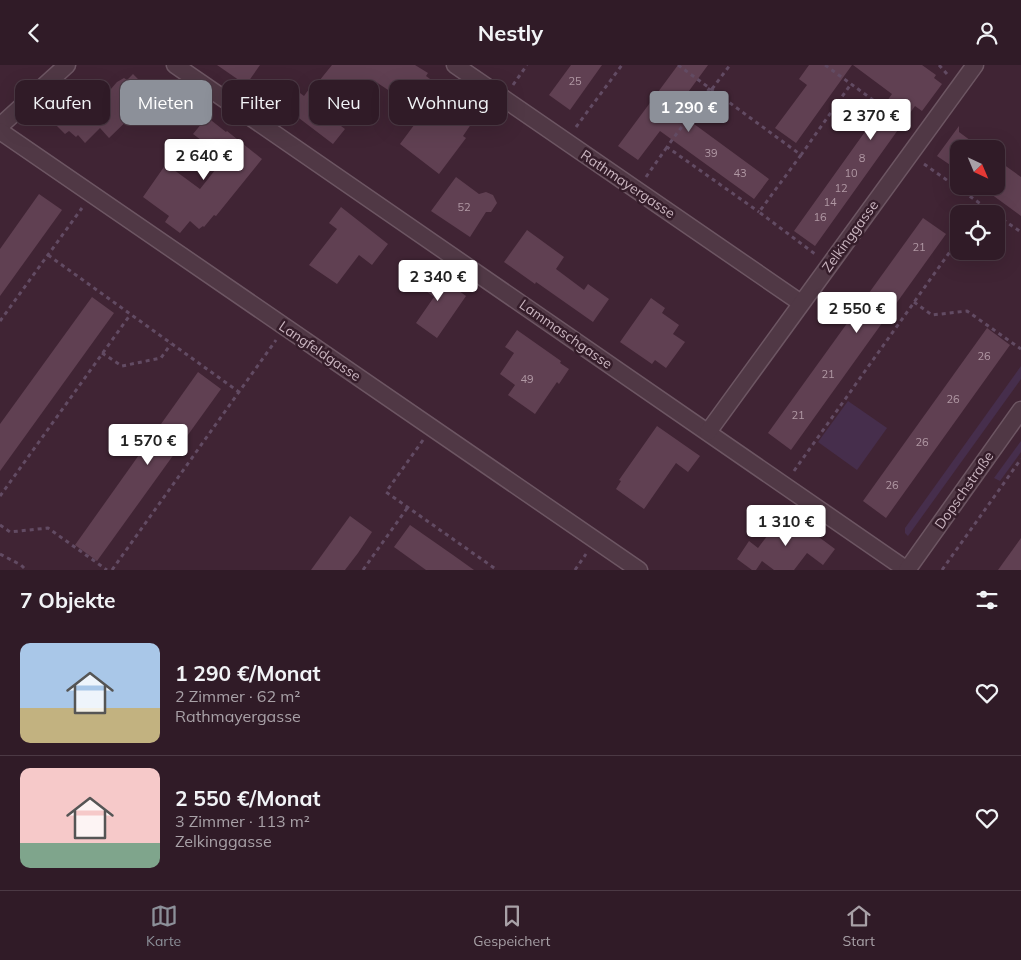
<!DOCTYPE html>
<html lang="de">
<meta charset="utf-8">
<style>
body{margin:0;font-family:Mulish,sans-serif;background:#38242f;color:#f1f3f6;height:100vh;display:flex;flex-direction:column;font-size:19px;white-space:nowrap}
*{box-sizing:border-box;margin:0}
p{font-size:16px;color:#a8a1a7}
.icon{flex:none;width:28px;height:28px;fill:none;stroke:currentColor;stroke-width:2;stroke-linecap:round;stroke-linejoin:round}
.map{position:relative;height:505px;overflow:hidden}
.details{display:flex;flex-direction:column;background:#301b27;flex:1}
.details>*{flex:none}
.banner{position:absolute;left:15px;top:15px;width:500px;height:45px;display:flex;gap:10px}
.needle{width:32px;rotate:136deg}
.controls{position:absolute;left:950px;top:75px;display:grid;gap:10px}
.controls a{display:grid;place-items:center;width:55px;height:55px;border-radius:10px;background:#301b27;box-shadow:0 5px 20px #0002,0 0 0 1px #4b3944;font-size:25px}
.price{position:absolute;translate:-50% -42px;padding:0 11px;border-radius:5px;background:#fff;color:#222;font-size:16px;line-height:32px;filter:drop-shadow(0 1px 2px #0008)}
.price::after{content:'';position:absolute;left:50%;top:30px;width:15px;height:11px;margin-left:-8px;background:inherit;clip-path:polygon(0 0,100% 0,50% 100%)}
.price.current{background:#8c9099;color:#fff}
ul{padding:0;list-style:none}
li{display:flex;align-items:center;gap:15px;height:125px;padding:0 20px}
li+li{border-top:1px solid #4b3944}
li span{display:grid;place-items:center;flex:none;width:140px;height:100px;border-radius:10px;color:#555}
li>.icon{margin-inline-start:auto}
span .icon{width:60px;height:60px;fill:#fffc;stroke-width:1}
li b{font-size:21px}
h2{display:flex;justify-content:space-between;align-items:center;height:60px;padding:0 20px;font-size:21px}
.pill{padding:0 18px;border-radius:10px;background:#301b27;box-shadow:0 5px 20px #0002,0 0 0 1px #4b3944;font-size:18px;line-height:45px}
.pill.current{background:#8c9099;color:#fff}
header{display:flex;justify-content:space-between;align-items:center;height:65px;padding:0 20px;background:#301b27;font-size:22px;font-weight:700}
.dock{display:flex;justify-content:space-around;align-items:center;height:70px;border-top:1px solid #4b3944;background:#301b27;font-size:14px;color:#a8a1a7}
.dock a{display:grid;justify-items:center;gap:2px}
.dock .current{color:#8c9099}
.map>svg:first-child{display:block}
</style>
<header><svg class="icon" aria-label="back" viewBox="0 0 24 24"><path d="M15 5l-7 7 7 7"/></svg>Nestly<svg class="icon" aria-label="person" viewBox="0 0 24 24"><circle cx="12" cy="8" r="4"/><path d="M4 21q1-7 8-7t8 7"/></svg></header>
<div class="map">
<svg width="1021" height="505" viewBox="0 0 1021 505">
<rect width="100%" height="100%" fill="#402434"/>
<g fill="#462e4c">
<path d="M1021,301V314L908,471L905,468V463Z"/>
<path d="M848,336L887,363L857,405L818,377Z"/>
<path d="M1021,376V387L1000,416L994,413Z"/>
</g>
<g fill="#604052">
<path d="M217,0H260L246,20Z"/>
<path d="M332,0H415L428,8L426,11L478,49L463,71L466,73L439,109L400,79L423,48L373,15L337,58L345,64L333,79L287,44L300,28L304,31L309,24L311,26Z"/>
<path d="M571,0H602L570,45L549,30Z"/>
<path d="M678,0H708L675,45L769,114L754,134L660,66L638,95L618,81Z"/>
<path d="M809,0H852L796,78L775,63L807,20L799,14Z"/>
<path d="M853,0H922L936,10L934,13L942,19L922,46L915,41L815,181L794,166L892,29Z"/>
<path d="M133,9L144,20L148,16L167,35L154,48L153,47L146,54L138,45L109,73L100,63L85,78L78,70L76,72L69,66L65,69L51,55L70,36L77,43L85,34L96,41L117,17L124,13L127,15Z"/>
<path d="M207,52L226,67L227,66L262,94L216,151L214,150L204,162L203,161L199,164L190,156L180,168L165,157L169,151L143,132L166,99L200,124L223,95L218,91L220,89L193,69Z"/>
<path d="M959,61V67L982,84H959V106L937,91Z"/>
<path d="M996,94L1021,112V151L980,121H996Z"/>
<path d="M456,112L479,129L486,127L493,130L497,138L491,147H486L470,172L431,146Z"/>
<path d="M39,129L62,145L0,231V184Z"/>
<path d="M341,142L388,179L372,200L359,190L337,219L309,200L337,164L329,158Z"/>
<path d="M923,153L946,169L791,385L768,368Z"/>
<path d="M527,165L564,192L556,204L584,225L588,219L609,234L593,257L536,217L535,219L504,197Z"/>
<path d="M426,202L466,231L437,273L416,258L434,232L415,218Z"/>
<path d="M92,232L114,248L0,406V359Z"/>
<path d="M651,233L665,243L662,248L679,260L673,269L685,277L666,303L655,295L652,299L620,277Z"/>
<path d="M987,263L1010,280L886,453L863,436Z"/>
<path d="M517,265L561,296L560,298L569,304L559,319L557,317L535,349L508,330L515,320L500,309L514,288L505,282Z"/>
<path d="M198,307L221,324L97,496L75,480Z"/>
<path d="M657,361L700,391L688,407L676,398L644,444L616,424L621,416L619,415Z"/>
<path d="M785,447L835,484L823,500L807,488L794,505H774L762,496L756,505H752L737,494L749,476L758,483Z"/>
<path d="M350,451L372,467L358,488L345,505H311Z"/>
<path d="M410,460L453,490L474,505H426L394,482Z"/>
<path d="M1021,473V505H998Z"/>
</g>
<g fill="none" stroke-linecap="round" stroke-linejoin="round">
<defs>
<g id="minor">
<path d="M175,0L907,505"/>
<path d="M455,0L801,238"/>
<path d="M0,61L67,0"/>
<path d="M0,66L639,505"/>
<path d="M708,367L975,0"/>
<path d="M907,505L1021,345"/>
</g>
</defs>
<use href="#minor" stroke="#6d5663" stroke-width="19"/>
<g stroke="#624b63" stroke-width="3" stroke-dasharray="4 4" stroke-linecap="butt">
<path d="M678,0L801,90L851,19"/>
<path d="M825,0L910,62"/>
<path d="M939,0L947,9"/>
<path d="M513,20L527,0"/>
<path d="M710,23L667,82L759,147"/>
<path d="M712,24L730,0"/>
<path d="M576,62L622,0"/>
<path d="M801,90L759,147L815,189"/>
<path d="M924,99L995,149"/>
<path d="M646,112L667,82"/>
<path d="M977,149L983,140"/>
<path d="M996,150L1021,167"/>
<path d="M48,190L239,327"/>
<path d="M914,237L932,250L967,246L1021,284"/>
<path d="M0,256L82,143"/>
<path d="M102,288L122,301L161,293L171,279"/>
<path d="M423,375L386,427L497,505"/>
<path d="M794,406L959,174"/>
<path d="M0,431L130,250"/>
<path d="M0,460L10,467L48,463L107,505"/>
<path d="M0,489L21,500L26,505"/>
<path d="M112,505L276,275"/>
<path d="M363,505L408,442"/>
<path d="M575,505L586,489"/>
<path d="M942,505L1021,394"/>
</g>
<use href="#minor" stroke="#503845" stroke-width="16"/>
</g>
<g text-anchor="middle" dominant-baseline="central" stroke-width="5" stroke-linejoin="round" paint-order="stroke">
<g font-size="11" fill="#b098a4">
<text x="575" y="16">25</text>
<text x="711" y="88">39</text>
<text x="862" y="93">8</text>
<text x="740" y="108">43</text>
<text x="851" y="108">10</text>
<text x="841" y="123">12</text>
<text x="830" y="137">14</text>
<text x="464" y="142">52</text>
<text x="820" y="152">16</text>
<text x="919" y="182">21</text>
<text x="984" y="291">26</text>
<text x="828" y="309">21</text>
<text x="527" y="314">49</text>
<text x="953" y="334">26</text>
<text x="798" y="350">21</text>
<text x="922" y="377">26</text>
<text x="892" y="420">26</text>
</g>
<g font-size="14" fill="#cab5c0" stroke="#351d2a">
<text transform="translate(628 119) rotate(34)">Rathmayergasse</text>
<text transform="translate(850 171) rotate(-54)">Zelkinggasse</text>
<text transform="translate(566 269) rotate(35)">Lammaschgasse</text>
<text transform="translate(320 286) rotate(34)">Langfeldgasse</text>
<text transform="translate(964 425) rotate(-55)">Dopschstraße</text>
</g>
</g>
</svg>
<div class="controls">
<a><svg class="needle" viewBox="-14 -14 28 28"><path d="M0-13l5 13h-10z" fill="#e53935"/><path d="M0 13l5-13h-10z" fill="#a8a1a7"/></svg></a>
<a><svg class="icon" aria-label="locate" viewBox="0 0 24 24"><circle cx="12" cy="12" r="6"/><path d="M12 2v4M12 18v4M2 12h4M18 12h4"/></svg></a>
</div>
<b class="price current" style="left:689px;top:68px">1 290 €</b>
<b class="price" style="left:871px;top:76px">2 370 €</b>
<b class="price" style="left:204px;top:116px">2 640 €</b>
<b class="price" style="left:438px;top:237px">2 340 €</b>
<b class="price" style="left:857px;top:269px">2 550 €</b>
<b class="price" style="left:148px;top:401px">1 570 €</b>
<b class="price" style="left:786px;top:482px">1 310 €</b>
<div class="banner">
<a class="pill">Kaufen</a>
<a class="pill current">Mieten</a>
<a class="pill">Filter</a>
<a class="pill">Neu</a>
<a class="pill">Wohnung</a>
</div>
</div>
<section class="details">
<h2>7 Objekte<svg class="icon" aria-label="filters" viewBox="0 0 24 24"><path d="M4 7h16M4 17h16"/><circle cx="9" cy="7" r="2"/><circle cx="15" cy="17" r="2"/></svg></h2>
<ul>
<li><span style="background:linear-gradient(#a9c7e8 65%,#c2b280 0)"><svg class="icon" aria-label="home" viewBox="0 0 24 24"><path d="M3 11l9-7 9 7M6 9v11h12V9"/></svg></span><div><b>1 290 €/Monat</b><p>2 Zimmer · 62 m²</p><p>Rathmayergasse</p></div><svg class="icon" aria-label="heart" viewBox="0 0 24 24"><path d="M12 20l-8-8c-3-5 5-10 8-4 3-6 11-1 8 4z"/></svg></li>
<li><span style="background:linear-gradient(#f6c9c9 75%,#7fa58c 0)"><svg class="icon" aria-label="home" viewBox="0 0 24 24"><path d="M3 11l9-7 9 7M6 9v11h12V9"/></svg></span><div><b>2 550 €/Monat</b><p>3 Zimmer · 113 m²</p><p>Zelkinggasse</p></div><svg class="icon" aria-label="heart" viewBox="0 0 24 24"><path d="M12 20l-8-8c-3-5 5-10 8-4 3-6 11-1 8 4z"/></svg></li>
</ul>
</section>
<nav class="dock">
<a class="current"><svg class="icon" aria-label="map" viewBox="0 0 24 24"><path d="M3 6l6-2 6 2 6-2v14l-6 2-6-2-6 2zM9 4v14M15 6v14"/></svg>Karte</a>
<a><svg class="icon" aria-label="saved" viewBox="0 0 24 24"><path d="M7 4h10v16l-5-4-5 4z"/></svg>Gespeichert</a>
<a><svg class="icon" aria-label="home" viewBox="0 0 24 24"><path d="M3 11l9-7 9 7M6 9v11h12V9"/></svg>Start</a>
</nav>
